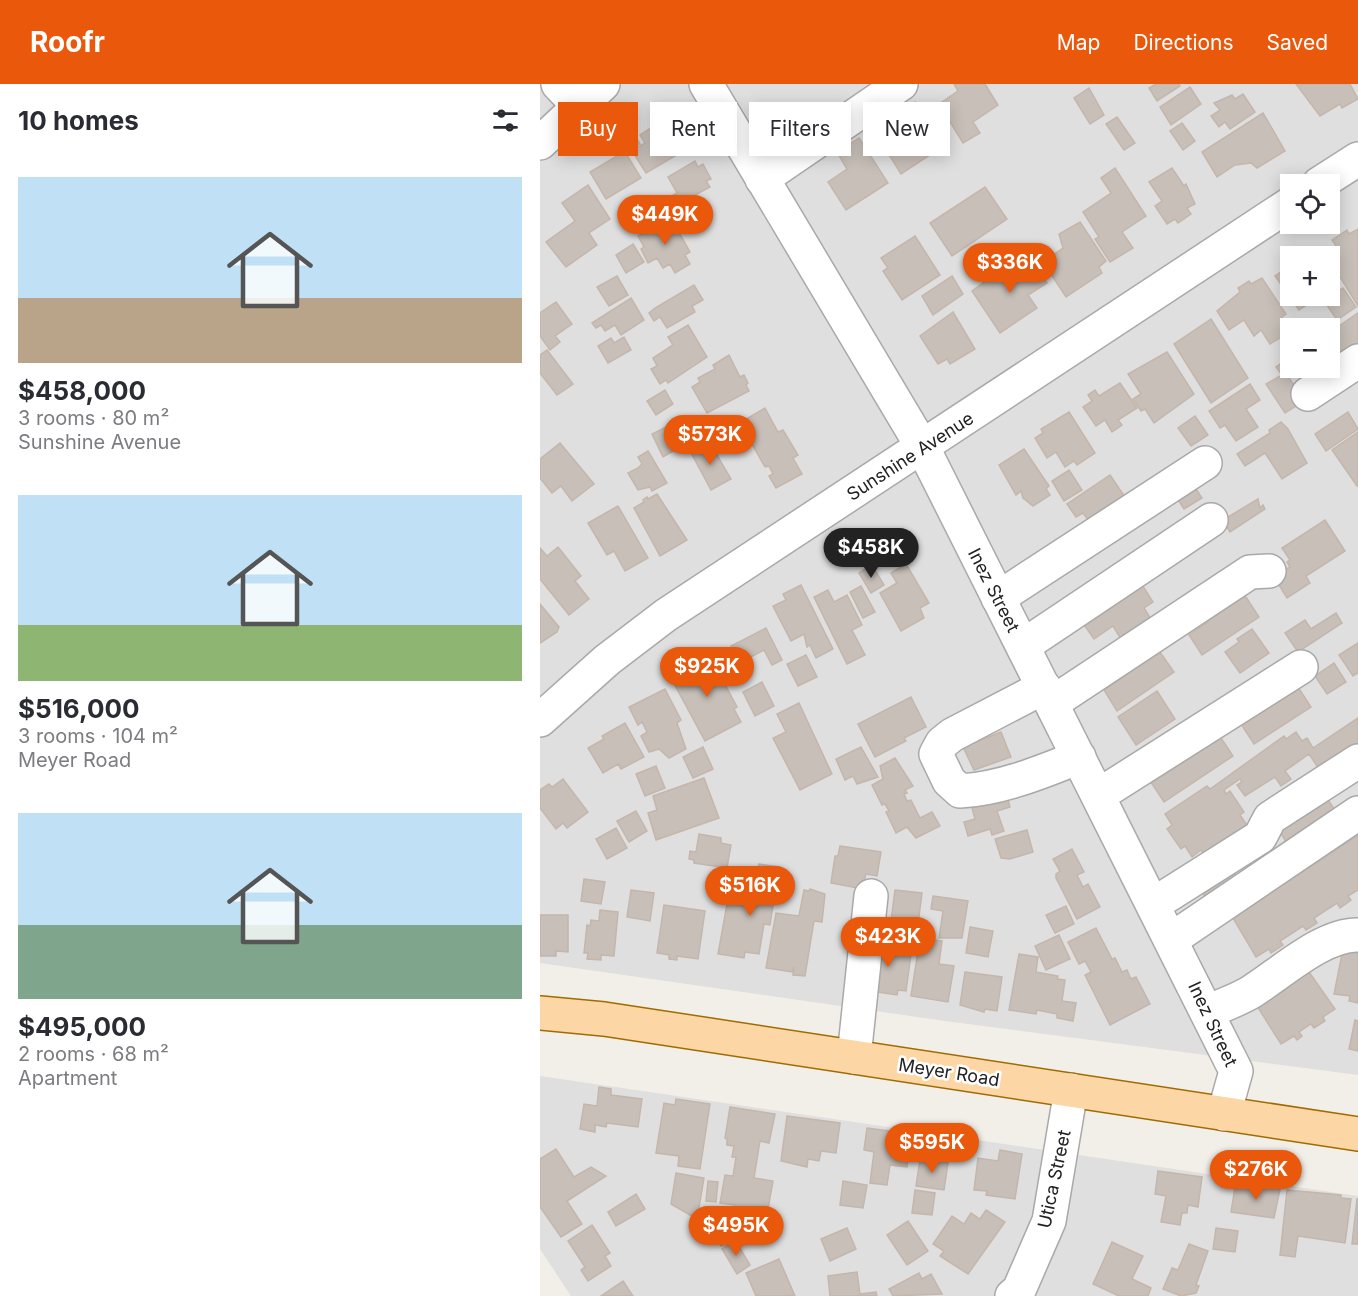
<!DOCTYPE html>
<meta charset="utf-8">
<style>
body{margin:0;font-family:Inter,sans-serif;background:#f2f2f3;color:#2b2b33;height:100vh;display:flex;flex-direction:column;font-size:22px;white-space:nowrap}
*{box-sizing:border-box;margin:0}
p{font-size:20px;color:#7c7c81}
.icon{flex:none;width:33px;height:33px;fill:none;stroke:currentColor;stroke-width:2;stroke-linecap:round;stroke-linejoin:round}
.map{position:relative;flex:1;overflow:hidden}
.drawer{display:flex;flex-direction:column;background:#fff;width:540px}
.drawer>*{flex:none}
.hud{position:absolute;left:18px;top:18px;width:570px;height:54px;display:flex;gap:12px}
.fabs{position:absolute;left:740px;top:90px;display:grid;gap:12px}
.fabs a{display:grid;place-items:center;width:60px;height:60px;border-radius:0px;background:#fff;box-shadow:0 3px 15px #0003;font-size:30px}
.price{position:absolute;translate:-50% -51px;padding:0 14px;border-radius:21px;background:#ea580c;color:#fff;font-size:20px;line-height:39px;filter:drop-shadow(0 2px 3px #0008)}
.price::after{content:'';position:absolute;left:50%;top:36px;width:18px;height:14px;margin-left:-9px;background:inherit;clip-path:polygon(0 0,100% 0,50% 100%)}
.price.on{background:#222;color:#fff}
ul{padding:0;list-style:none}
li{display:grid;align-content:center;gap:12px;height:318px;padding:0 18px}
li span{display:grid;place-items:center;height:186px;border-radius:0px;color:#555}
li>.icon{margin-inline-start:auto}
span .icon{width:108px;height:108px;fill:#fffc;stroke-width:1}
li b{font-size:26px}
h2{display:flex;justify-content:space-between;align-items:center;height:72px;padding:0 18px;font-size:26px}
.chip{padding:0 21px;border-radius:0px;background:#fff;box-shadow:0 3px 15px #0003;font-size:21px;line-height:54px}
.chip.on{background:#ea580c;color:#fff}
header{display:flex;align-items:center;gap:36px;box-sizing:border-box;height:84px;padding:0 30px;background:#ea580c;color:#fff}
header strong{font-size:28px}
nav{display:flex;gap:33px;margin-inline-start:auto;font-size:21px}
main{display:flex;flex:1;min-height:0}
.map>svg:first-child{display:block}
</style>
<header>
<strong>Roofr</strong>
<nav><a>Map</a><a>Directions</a><a>Saved</a></nav>
</header>
<main>
<section class="drawer">
<h2>10 homes<svg class="icon" aria-label="filters" viewBox="0 0 24 24"><path d="M4 7h16M4 17h16"/><circle cx="9" cy="7" r="2"/><circle cx="15" cy="17" r="2"/></svg></h2>
<ul>
<li><span style="background:linear-gradient(#bfe0f5 65%,#b9a48a 0)"><svg class="icon" aria-label="home" viewBox="0 0 24 24"><path d="M3 11l9-7 9 7M6 9v11h12V9"/></svg></span><div><b>$458,000</b><p>3 rooms · 80 m²</p><p>Sunshine Avenue</p></div></li>
<li><span style="background:linear-gradient(#bfe0f5 70%,#8fb573 0)"><svg class="icon" aria-label="home" viewBox="0 0 24 24"><path d="M3 11l9-7 9 7M6 9v11h12V9"/></svg></span><div><b>$516,000</b><p>3 rooms · 104 m²</p><p>Meyer Road</p></div></li>
<li><span style="background:linear-gradient(#bfe0f5 60%,#7fa58c 0)"><svg class="icon" aria-label="home" viewBox="0 0 24 24"><path d="M3 11l9-7 9 7M6 9v11h12V9"/></svg></span><div><b>$495,000</b><p>2 rooms · 68 m²</p><p>Apartment</p></div></li>
</ul>
</section>
<div class="map">
<svg width="818" height="1212" viewBox="0 0 818 1212">
<rect width="100%" height="100%" fill="#f2efe9"/>
<g fill="#e0dfdf" fill-rule="evenodd">
<path d="M0,0H818V991L405,937L0,879ZM750,100H789V140H750ZM750,172H789V212H750ZM750,244H789V284H750Z"/>
<path d="M0,992L818,1112V1212H31L0,1165Z"/>
</g>
<g fill="#c7bfb8" stroke="#c4b6ab" stroke-width="1.5">
<path d="M414,0H445L458,21L433,38L440,49L423,59L399,20L418,7Z"/>
<path d="M616,0H639L640,2L617,17L609,4Z"/>
<path d="M756,0H810L818,15L802,24L800,20L780,32Z"/>
<path d="M650,3L661,20L631,41L620,23Z"/>
<path d="M549,4L564,31L550,40L534,14Z"/>
<path d="M703,10L715,28L690,45L685,38L679,43L671,32L680,26L674,19L692,11L695,15Z"/>
<path d="M375,18L402,63L361,90L343,61L363,48L353,32Z"/>
<path d="M134,29L148,56L143,59L147,65L106,89L92,67L105,59L100,51Z"/>
<path d="M723,29L745,67L717,84L711,79L695,81L677,93L662,68Z"/>
<path d="M577,33L595,59L584,66L566,40Z"/>
<path d="M642,39L655,57L643,66L630,47Z"/>
<path d="M88,40L100,60L85,68L101,94L66,115L50,88L77,72L66,54Z"/>
<path d="M319,54L348,99L306,126L288,98L307,85L297,68Z"/>
<path d="M155,77L158,83L163,80L171,95L166,97L170,103L135,122L130,113L137,109L128,93Z"/>
<path d="M575,84L606,132L582,148L593,164L570,178L555,155L559,153L543,128L571,109L561,94Z"/>
<path d="M632,84L644,102L646,100L655,120L647,124L651,130L638,139L635,135L627,140L615,122L622,117L609,98Z"/>
<path d="M48,101L70,135L49,149L57,161L26,183L6,158L35,137L22,119Z"/>
<path d="M445,103L467,135L412,172L390,139Z"/>
<path d="M131,134L150,168L145,171L150,180L135,189L130,180L123,184L117,174L108,179L101,165L104,163L98,152Z"/>
<path d="M540,138L566,177L559,183L562,189L526,213L503,178L523,164L519,150Z"/>
<path d="M818,145V222L787,172L798,165L792,156L807,146L809,150Z"/>
<path d="M375,152L400,191L362,216L343,187L348,184L341,174Z"/>
<path d="M93,160L104,178L86,189L76,171Z"/>
<path d="M492,175L507,199L488,211L497,224L460,249L432,207L468,181L472,187Z"/>
<path d="M750,182V212H774L773,217L759,226L735,192Z"/>
<path d="M77,192L88,211L69,222L57,203Z"/>
<path d="M412,192L423,210L393,231L382,212Z"/>
<path d="M722,194L746,230L742,233L750,248L730,260L721,246L714,252L704,236L689,246L677,227L700,208L698,204L709,197L711,200Z"/>
<path d="M154,201L163,216L152,222L155,228L127,244L120,233L114,237L109,229L115,224Z"/>
<path d="M803,204L816,223L797,236L784,217Z"/>
<path d="M91,214L104,236L81,251L75,241L65,247L61,241L56,244L52,239Z"/>
<path d="M16,218L32,240L15,252L20,258L10,266L0,252V229Z"/>
<path d="M413,228L435,265L410,280L407,275L398,280L380,252Z"/>
<path d="M818,229V270L789,284V249Z"/>
<path d="M671,235L708,294L671,319L634,260Z"/>
<path d="M148,241L167,273L128,299L126,296L120,300L111,285L117,282L113,274L133,261L128,253Z"/>
<path d="M84,253L91,266L68,279L58,262L71,254L74,259Z"/>
<path d="M7,266L33,300L17,311L0,289V271Z"/>
<path d="M627,268L654,310L614,339L605,325L601,327L593,315L601,310L588,290Z"/>
<path d="M189,271L200,293L204,291L208,299L206,301L209,307L167,329L152,303L160,298L158,294L175,285L173,281Z"/>
<path d="M750,273V283L744,286L764,317L745,329L726,300L742,291L736,283Z"/>
<path d="M580,299L597,324L578,336L582,341L572,348L565,336L556,342L543,323L552,317L548,311L555,306L559,312Z"/>
<path d="M710,300L720,316L706,325L718,343L696,357L685,341L680,344L669,327Z"/>
<path d="M125,306L133,320L116,331L107,317Z"/>
<path d="M225,324L238,348L243,346L258,371L253,374L262,390L236,404L229,392L233,390L229,382L225,383L209,355L205,357L196,341Z"/>
<path d="M529,328L555,369L537,381L534,377L525,383L516,368L507,374L495,354L503,349L501,345Z"/>
<path d="M808,328L818,345L786,367L775,350Z"/>
<path d="M655,332L668,351L651,362L638,344Z"/>
<path d="M138,337L150,357L123,373L112,350Z"/>
<path d="M741,338L748,345L767,379L742,395L725,369L705,382L697,370L730,349L729,346Z"/>
<path d="M818,348V402H817L792,366Z"/>
<path d="M161,357L168,369L174,366L191,395L171,406L149,365Z"/>
<path d="M20,359L54,400L32,417L21,402L12,409L0,394V375Z"/>
<path d="M484,365L509,402L506,405L510,411L493,422L483,414L481,407L476,411L459,381Z"/>
<path d="M108,367L127,399L112,407L110,403L98,406L88,389L98,384L102,380L98,373Z"/>
<path d="M529,386L542,406L524,417L512,397Z"/>
<path d="M570,391L585,413L549,437L543,429L536,433L527,420Z"/>
<path d="M650,396L662,414L644,425L633,408Z"/>
<path d="M117,410L147,456L120,472L94,424L104,418L103,416L107,413L108,415Z"/>
<path d="M718,415L720,424L723,421L725,425L690,448L683,436Z"/>
<path d="M78,422L108,474L85,487L74,467L67,471L48,439Z"/>
<path d="M785,436L805,467L766,492L770,499L747,514L734,493L750,483L747,478L750,476L742,464Z"/>
<path d="M18,463L41,492L35,497L49,515L29,531L0,495V464L7,472Z"/>
<path d="M366,480L389,519L380,524L384,534L361,547L340,509L357,499L351,489Z"/>
<path d="M332,481L344,501L331,509L319,489Z"/>
<path d="M599,496L613,518L604,524L611,535L581,555L573,542L554,555L540,535Z"/>
<path d="M261,501L293,565L276,574L270,561L267,563L264,550L251,557L233,522L246,516L243,510Z"/>
<path d="M321,502L335,528L323,534L310,508Z"/>
<path d="M700,504L719,533L662,571L649,551L668,538L663,529Z"/>
<path d="M288,506L294,518L307,511L322,541L312,546L325,571L307,580L274,513Z"/>
<path d="M0,520L19,543L17,548L0,559Z"/>
<path d="M796,529L802,539L758,568L745,549L765,536L771,545Z"/>
<path d="M226,544L242,576L232,581L224,566L207,575L209,579L201,583L191,562Z"/>
<path d="M712,545L729,569L700,589L685,568L699,558L697,555Z"/>
<path d="M818,559V589L813,592L799,571Z"/>
<path d="M615,561L634,588L577,627L564,606L583,593L578,585Z"/>
<path d="M266,571L277,593L258,602L247,580Z"/>
<path d="M170,572L197,623L194,625L201,638L165,657L130,592Z"/>
<path d="M794,579L806,598L787,610L775,592Z"/>
<path d="M222,598L234,622L215,632L203,608Z"/>
<path d="M756,600L771,623L714,660L699,637Z"/>
<path d="M125,605L141,636L137,639L146,665L129,674L119,665L109,668L101,652L107,648L102,638L98,641L89,623Z"/>
<path d="M617,607L635,635L596,661L578,633Z"/>
<path d="M371,613L386,643L364,654L366,657L335,673L318,640Z"/>
<path d="M259,619L292,690L260,706L233,654L246,648L237,630Z"/>
<path d="M818,634V659L779,685L769,670L745,687L751,695L741,702L735,693L705,712L697,701L702,698L700,695L684,706L686,710L690,707L704,728L700,731L707,741L664,770L661,766L652,773L645,762L641,765L627,745L632,741L625,730L667,702L670,705L744,652L746,655L756,648L762,657L767,654L773,664Z"/>
<path d="M85,639L104,673L81,685L78,680L63,689L48,664L64,655L62,652Z"/>
<path d="M461,648L471,673L434,686L423,663Z"/>
<path d="M677,648L693,672L624,718L605,689Z"/>
<path d="M163,663L173,685L153,694L143,673Z"/>
<path d="M321,663L338,693L317,700L313,692L305,696L296,675Z"/>
<path d="M355,674L373,702L365,706L367,709L364,710L367,717L371,716L380,734L392,728L400,742L376,754L367,743L356,749L346,728L349,727L345,720L342,721L332,701L343,695L340,682Z"/>
<path d="M116,682L125,704L105,712L96,690Z"/>
<path d="M164,694L179,734L116,756L108,729L117,726L113,712Z"/>
<path d="M23,695L48,728L27,744L23,739L16,745L0,724V706L9,700L12,703Z"/>
<path d="M466,708L470,723L457,727L464,747L452,751L450,745L428,752L424,738L435,735L431,720Z"/>
<path d="M786,713L797,729L748,761L738,745Z"/>
<path d="M96,727L107,747L89,758L77,737Z"/>
<path d="M76,744L87,764L67,775L56,755Z"/>
<path d="M487,746L493,768L470,775L461,774L455,755Z"/>
<path d="M159,750L181,754V759L191,761L187,784L154,779V776L149,775L150,767L156,768Z"/>
<path d="M818,751V806L808,812L811,816L800,824L797,819L774,834L777,839L766,846L763,842L740,857L743,861L731,869L729,865L716,873L693,834Z"/>
<path d="M300,762L341,768L337,792L326,790L322,805L291,799L295,772H298Z"/>
<path d="M532,765L544,788L537,791L543,803L548,800L560,823L537,835L516,794V790L520,787L513,775Z"/>
<path d="M219,780L239,783L230,841L224,840L219,870L205,868L204,874L178,870L187,820L216,824L217,814L214,813Z"/>
<path d="M690,783L698,795L667,816L659,804Z"/>
<path d="M44,795L65,798L61,820L41,817Z"/>
<path d="M270,805L285,810L282,838L274,837L265,892L253,891L254,883L252,888L226,884L236,829L259,832L264,806L269,807Z"/>
<path d="M91,806L114,809L110,837L87,833Z"/>
<path d="M355,806L382,809L377,848L350,844Z"/>
<path d="M393,812L428,817L422,854H399L403,827L391,825Z"/>
<path d="M124,821L165,827L158,875L137,872V876L129,875V871L117,869Z"/>
<path d="M526,822L534,840L515,849L506,831Z"/>
<path d="M60,826L78,828L74,872L61,871V876L47,875L48,869H44L47,841L50,842L51,836L59,837Z"/>
<path d="M0,831H28V868L16,867V872H0Z"/>
<path d="M430,843L453,847L448,873L426,869Z"/>
<path d="M556,844L572,875L575,874L582,888L587,886L591,895L596,893L610,920L570,941L545,891L551,888L545,877L539,880L528,858Z"/>
<path d="M519,851L530,875L506,886L495,862Z"/>
<path d="M380,854L402,857L399,880L414,882L408,918L371,912Z"/>
<path d="M332,857L372,863L366,907L358,906L357,911L325,906Z"/>
<path d="M803,865L818,868V919L809,917L810,912L794,910Z"/>
<path d="M479,870L498,873L496,888L518,892L517,895L525,896L522,917L536,919L533,937L517,934V930L497,926L496,930L469,926Z"/>
<path d="M425,888L462,893L457,927L445,925L444,928L420,921Z"/>
<path d="M769,888L795,925L783,933L785,937L774,944L771,940L759,948L762,952L757,956L754,952L741,960L717,922Z"/>
<path d="M815,936L818,937V967L809,965Z"/>
<path d="M59,1003L71,1005V1011L102,1015L98,1043L67,1039L66,1043L55,1041V1048L40,1045L44,1020L57,1022Z"/>
<path d="M136,1015L170,1020L160,1085L138,1082L139,1072L116,1069L124,1019L135,1021Z"/>
<path d="M190,1023L235,1030L229,1059L220,1057L214,1094L233,1097L228,1125L210,1122L207,1141L193,1139L195,1121L180,1119L185,1091L193,1092L196,1073H192L194,1062L187,1061V1055L185,1054Z"/>
<path d="M247,1032L300,1039L296,1069L281,1067L279,1077L268,1075L267,1083L241,1077Z"/>
<path d="M327,1044L372,1050L367,1083L350,1081L347,1101L330,1099L334,1068L324,1066Z"/>
<path d="M16,1065L34,1093L51,1083L66,1092L27,1117L42,1140L21,1153L0,1123V1075Z"/>
<path d="M460,1066L482,1070L475,1115L446,1111L447,1107L434,1106L438,1074L458,1077Z"/>
<path d="M380,1075L408,1079L404,1106L376,1102Z"/>
<path d="M618,1087L662,1093L658,1123L648,1121L647,1129H642L640,1141L621,1138L626,1112L615,1110Z"/>
<path d="M136,1089L164,1094L157,1135L131,1120Z"/>
<path d="M168,1097L178,1098L176,1118L166,1117Z"/>
<path d="M303,1097L327,1101L323,1124L300,1121Z"/>
<path d="M715,1101L740,1105L734,1134L691,1128L695,1103L714,1105Z"/>
<path d="M375,1106L395,1109L392,1131L372,1129Z"/>
<path d="M747,1106L801,1111V1114L811,1115L805,1159L758,1152L755,1173L740,1171Z"/>
<path d="M96,1110L105,1125L76,1142L68,1128Z"/>
<path d="M817,1115H818V1160H812Z"/>
<path d="M164,1125L179,1127L177,1141L163,1139Z"/>
<rect x="213" y="1126" width="11" height="13"/>
<path d="M446,1126L465,1138L428,1190L400,1172L404,1167L393,1160L412,1132L424,1140L431,1129L440,1135Z"/>
<path d="M368,1137L388,1167L367,1181L347,1151Z"/>
<path d="M52,1141L70,1169L65,1172L71,1182L48,1197L41,1186L45,1183L28,1157Z"/>
<path d="M186,1144L192,1156L181,1162L174,1150Z"/>
<path d="M307,1144L316,1165L290,1177L281,1155Z"/>
<path d="M676,1144L698,1147L695,1168L673,1165Z"/>
<path d="M195,1156L210,1181L197,1190L182,1165Z"/>
<path d="M572,1158L603,1172L592,1195L611,1204L608,1212H579L553,1200Z"/>
<path d="M649,1160L668,1167L656,1201L659,1202L656,1209L641,1212L623,1205L632,1184L638,1186Z"/>
<path d="M239,1175L255,1212H216L206,1189Z"/>
<path d="M317,1188L320,1210L336,1208L337,1212H290L288,1192Z"/>
<path d="M379,1189L382,1195L391,1190L402,1210L353,1212L349,1205Z"/>
<path d="M83,1197L93,1212H61Z"/>
</g>
<g fill="none" stroke-linecap="round" stroke-linejoin="round">
<defs>
<g id="minor">
<path d="M18,0L39,22"/>
<path d="M166,0L383,364L696,987L684,1030"/>
<path d="M0,59L63,0"/>
<path d="M222,95L361,0"/>
<path d="M779,100L818,75"/>
<path d="M768,310L818,277"/>
<path d="M458,514L665,379"/>
<path d="M483,562L671,436"/>
<path d="M504,603L412,651L402,659L396,670L409,697L420,707C460,705 502,688 539,673"/>
<path d="M512,619L710,488L729,487"/>
<path d="M0,636L67,576L126,531L750,120"/>
<path d="M559,711L761,583"/>
<path d="M614,820L720,753L730,734L818,677"/>
<path d="M632,855L818,729"/>
<path d="M668,928C682,921 698,916 711,908C740,890 783,850 818,851"/>
<path d="M314,973L331,812"/>
<path d="M472,1212L479,1206L509,1137L531,1006"/>
</g>
<path id="major" d="M0,929L64,935L818,1050"/>
</defs>
<use href="#minor" stroke="#a9a9a9" stroke-width="36"/>
<use href="#major" stroke="#a06b00" stroke-width="36"/>
<use href="#minor" stroke="#fff" stroke-width="33"/>
<use href="#major" stroke="#fcd6a4" stroke-width="33"/>
</g>
<g text-anchor="middle" dominant-baseline="central" stroke-width="5" stroke-linejoin="round" paint-order="stroke">
<g font-size="18" fill="#222" stroke="#fff">
<text transform="translate(370 372) rotate(-33)">Sunshine Avenue</text>
<text transform="translate(454 506) rotate(63)">Inez Street</text>
<text transform="translate(673 940) rotate(65)">Inez Street</text>
<text transform="translate(409 988) rotate(9)">Meyer Road</text>
<text transform="translate(514 1095) rotate(-78)">Utica Street</text>
</g>
</g>
</svg>
<div class="fabs">
<a><svg class="icon" aria-label="locate" viewBox="0 0 24 24"><circle cx="12" cy="12" r="6"/><path d="M12 2v4M12 18v4M2 12h4M18 12h4"/></svg></a>
<a>+</a>
<a>−</a>
</div>
<b class="price" style="left:125px;top:162px">$449K</b>
<b class="price" style="left:470px;top:210px">$336K</b>
<b class="price" style="left:170px;top:382px">$573K</b>
<b class="price on" style="left:331px;top:495px">$458K</b>
<b class="price" style="left:167px;top:614px">$925K</b>
<b class="price" style="left:210px;top:833px">$516K</b>
<b class="price" style="left:348px;top:884px">$423K</b>
<b class="price" style="left:392px;top:1090px">$595K</b>
<b class="price" style="left:716px;top:1117px">$276K</b>
<b class="price" style="left:196px;top:1173px">$495K</b>
<div class="hud">
<a class="chip on">Buy</a>
<a class="chip">Rent</a>
<a class="chip">Filters</a>
<a class="chip">New</a>
</div>
</div>
</main>
